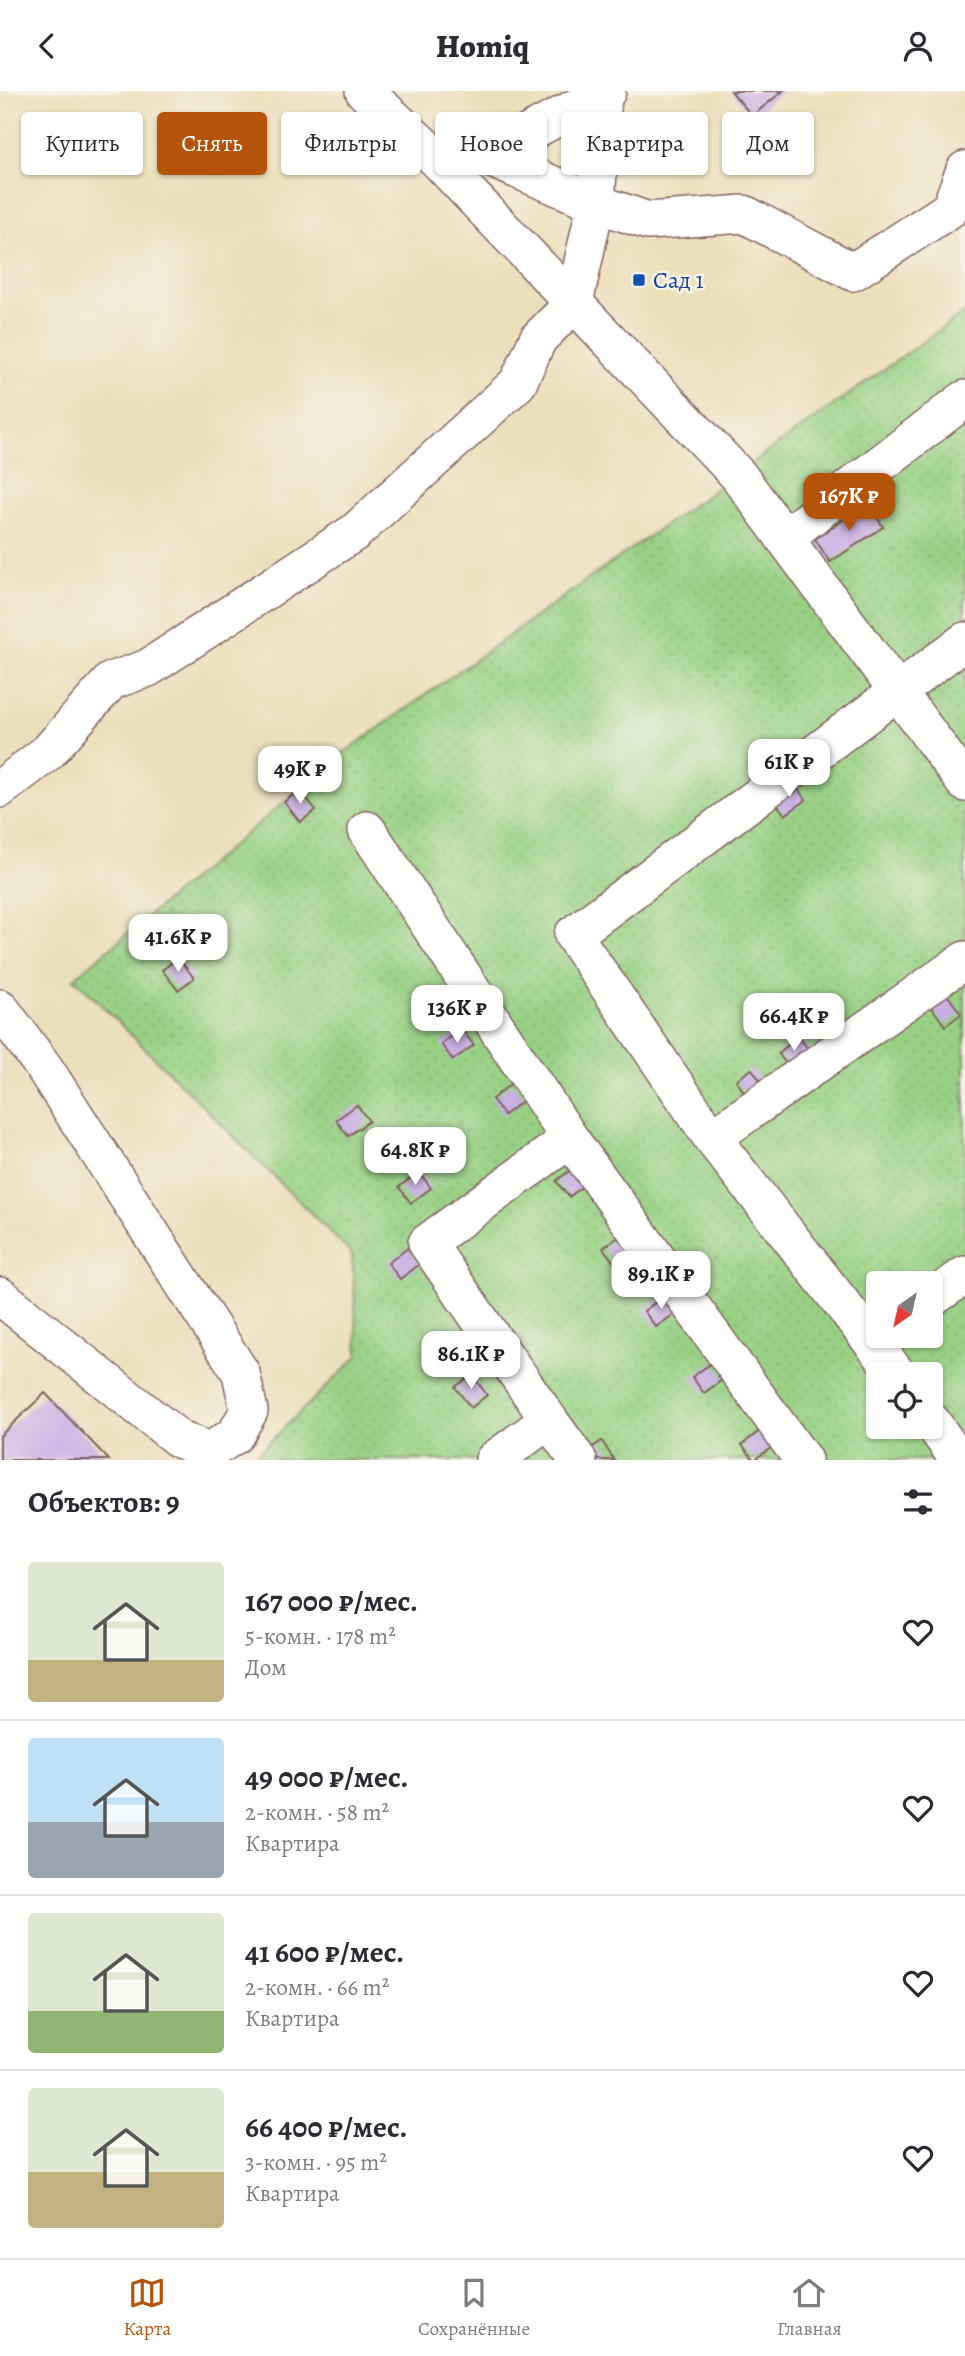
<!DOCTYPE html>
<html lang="ru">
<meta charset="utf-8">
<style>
body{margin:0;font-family:Alegreya,serif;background:#f2f2f3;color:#2b2b33;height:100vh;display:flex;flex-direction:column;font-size:26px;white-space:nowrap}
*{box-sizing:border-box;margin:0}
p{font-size:23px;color:#7c7c81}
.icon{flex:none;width:38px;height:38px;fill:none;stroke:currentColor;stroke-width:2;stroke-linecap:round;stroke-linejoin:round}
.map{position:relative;height:1369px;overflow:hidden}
.sheet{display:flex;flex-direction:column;background:#fff;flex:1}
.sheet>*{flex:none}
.guide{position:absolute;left:21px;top:21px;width:924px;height:63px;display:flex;gap:14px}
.needle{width:46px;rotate:214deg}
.tools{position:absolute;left:866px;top:1180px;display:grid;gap:14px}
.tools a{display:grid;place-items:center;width:77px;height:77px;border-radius:7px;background:#fff;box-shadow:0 2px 5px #0004;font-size:35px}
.price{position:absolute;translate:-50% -60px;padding:0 16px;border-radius:14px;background:#fff;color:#222;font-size:23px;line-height:46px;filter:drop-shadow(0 2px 4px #0008)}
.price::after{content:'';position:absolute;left:50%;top:42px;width:21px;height:16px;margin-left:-10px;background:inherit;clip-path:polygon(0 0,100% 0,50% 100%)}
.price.selected{background:#b45309;color:#fff}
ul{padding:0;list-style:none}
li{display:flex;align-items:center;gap:21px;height:175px;padding:0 28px}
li+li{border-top:2px solid #e1e1e2}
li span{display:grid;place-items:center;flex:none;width:196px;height:140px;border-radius:7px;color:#555}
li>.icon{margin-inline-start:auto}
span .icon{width:84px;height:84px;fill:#fffc;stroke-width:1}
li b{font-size:30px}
h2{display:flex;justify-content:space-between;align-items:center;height:84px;padding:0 28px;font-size:30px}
.pill{padding:0 24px;border-radius:7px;background:#fff;box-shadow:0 2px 5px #0004;font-size:24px;line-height:63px}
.pill.selected{background:#b45309;color:#fff}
header{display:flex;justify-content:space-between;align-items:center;height:91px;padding:0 28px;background:#fff;font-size:32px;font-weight:800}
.tabs{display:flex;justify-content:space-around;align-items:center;height:98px;border-top:2px solid #e1e1e2;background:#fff;font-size:19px;color:#7c7c81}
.tabs a{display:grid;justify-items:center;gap:4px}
.tabs .selected{color:#b45309}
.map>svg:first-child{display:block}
</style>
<header><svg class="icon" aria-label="back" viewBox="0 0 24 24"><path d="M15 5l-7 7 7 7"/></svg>Homiq<svg class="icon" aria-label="person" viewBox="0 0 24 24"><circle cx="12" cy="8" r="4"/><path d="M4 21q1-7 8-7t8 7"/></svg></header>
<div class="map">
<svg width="965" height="1369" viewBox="0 0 965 1369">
<defs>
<pattern id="green-dots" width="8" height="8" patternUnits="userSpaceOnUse" patternTransform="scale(1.75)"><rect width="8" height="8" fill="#98d184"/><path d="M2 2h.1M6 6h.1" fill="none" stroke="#84b372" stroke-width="1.8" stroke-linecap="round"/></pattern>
</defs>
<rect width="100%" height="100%" fill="#f7f3e8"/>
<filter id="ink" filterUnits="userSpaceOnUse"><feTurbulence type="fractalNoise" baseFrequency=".0143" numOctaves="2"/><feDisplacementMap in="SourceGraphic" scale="14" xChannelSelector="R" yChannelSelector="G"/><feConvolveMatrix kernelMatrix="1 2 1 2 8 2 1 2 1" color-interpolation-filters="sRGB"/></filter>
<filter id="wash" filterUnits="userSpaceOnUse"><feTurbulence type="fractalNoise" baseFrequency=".00686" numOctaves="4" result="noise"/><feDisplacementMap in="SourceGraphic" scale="28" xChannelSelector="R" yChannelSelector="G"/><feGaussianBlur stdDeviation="1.57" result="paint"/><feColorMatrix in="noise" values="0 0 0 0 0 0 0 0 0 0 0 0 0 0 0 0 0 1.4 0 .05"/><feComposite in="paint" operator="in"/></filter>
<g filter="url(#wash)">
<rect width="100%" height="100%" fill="#ecdfbc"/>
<path fill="url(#green-dots)" stroke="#717858" stroke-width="2" fill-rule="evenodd" d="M965,221V1369H251L358,1265L352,1163L74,887L338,666ZM878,1192H931V1244H878ZM878,1283H931V1335H878Z"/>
<g id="blocks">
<g fill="#c9afe3">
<path d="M731,0H783L752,25Z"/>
<path d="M868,412L883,436L830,471L815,448Z"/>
<path d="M793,692L806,709L785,724L773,708Z"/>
<path d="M300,699L316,719L300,731L284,711Z"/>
<path d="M178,867L194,887L178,899L162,879Z"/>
<path d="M946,902L961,923L945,935L930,914Z"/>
<path d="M461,938L474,954L453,969L441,953Z"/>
<path d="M799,946L811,962L790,978L778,962Z"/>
<path d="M752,978L767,999L750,1010L736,989Z"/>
<path d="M512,992L525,1008L504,1024L492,1008Z"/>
<path d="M357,1014L369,1030L348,1045L336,1029Z"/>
<path d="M577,1074L589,1090L569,1106L556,1090Z"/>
<path d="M419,1081L431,1097L411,1112L399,1096Z"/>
<path d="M624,1142L636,1158L615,1173L603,1157Z"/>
<path d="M408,1157L420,1173L400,1188L388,1172Z"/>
<path d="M665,1204L677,1221L656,1236L644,1220Z"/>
<path d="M713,1271L725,1287L704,1302L692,1286Z"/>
<path d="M472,1284L487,1304L471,1317L455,1296Z"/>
<path d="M45,1302L109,1369H0V1345Z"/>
<path d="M762,1338L775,1354L754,1369L742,1354Z"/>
<path d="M602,1350L614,1369H591L585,1361Z"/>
</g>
</g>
</g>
<g filter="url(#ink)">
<use href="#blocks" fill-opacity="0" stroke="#83625e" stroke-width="2"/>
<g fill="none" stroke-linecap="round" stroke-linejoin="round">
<defs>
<g id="minor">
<path d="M364,0L422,53L738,384L965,692"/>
<path d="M468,62L485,65L607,0"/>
<path d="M485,65L596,112L648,130L744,123L853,181L950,118L965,79"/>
<path d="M784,447L965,308"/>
<path d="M0,698L48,661L111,590L148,577L355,441L518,292L538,248L574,212L596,112L603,3"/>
<path d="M367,739L570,1048L803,1369"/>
<path d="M0,917L45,978L241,1282L249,1320L235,1344L210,1360L180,1349L0,1205"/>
<path d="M712,1047L965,869"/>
<path d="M931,1208L965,1184"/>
<path d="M897,1283L712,1047L573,844L965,550"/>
<path d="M549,1329L578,1369"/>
<path d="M931,1330L959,1369"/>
<path d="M494,1369L549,1329L427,1152L570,1048"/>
</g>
</defs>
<use href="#minor" stroke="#83625e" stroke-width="40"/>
<use href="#minor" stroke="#fff" stroke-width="37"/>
</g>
</g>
<rect fill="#1a4fb4" stroke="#f7f3e8" stroke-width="2.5" x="632" y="182" width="14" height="14" rx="3.5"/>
<g text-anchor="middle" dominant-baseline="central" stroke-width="5" stroke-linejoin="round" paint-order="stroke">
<g font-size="24" fill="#164399" stroke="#f7f3e8" text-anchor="start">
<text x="653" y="189">Сад 1</text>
</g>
</g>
</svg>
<div class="tools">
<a><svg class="needle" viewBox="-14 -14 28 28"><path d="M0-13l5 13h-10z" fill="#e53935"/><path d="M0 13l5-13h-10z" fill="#7c7c81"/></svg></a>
<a><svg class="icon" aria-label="locate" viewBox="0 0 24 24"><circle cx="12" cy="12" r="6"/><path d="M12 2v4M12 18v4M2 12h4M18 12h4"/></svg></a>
</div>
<b class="price selected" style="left:849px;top:442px">167K ₽</b>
<b class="price" style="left:789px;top:708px">61K ₽</b>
<b class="price" style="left:300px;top:715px">49K ₽</b>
<b class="price" style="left:178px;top:883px">41.6K ₽</b>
<b class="price" style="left:457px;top:954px">136K ₽</b>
<b class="price" style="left:794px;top:962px">66.4K ₽</b>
<b class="price" style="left:415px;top:1096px">64.8K ₽</b>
<b class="price" style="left:661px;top:1220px">89.1K ₽</b>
<b class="price" style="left:471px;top:1300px">86.1K ₽</b>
<div class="guide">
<a class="pill">Купить</a>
<a class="pill selected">Снять</a>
<a class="pill">Фильтры</a>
<a class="pill">Новое</a>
<a class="pill">Квартира</a>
<a class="pill">Дом</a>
</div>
</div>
<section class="sheet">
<h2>Объектов: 9<svg class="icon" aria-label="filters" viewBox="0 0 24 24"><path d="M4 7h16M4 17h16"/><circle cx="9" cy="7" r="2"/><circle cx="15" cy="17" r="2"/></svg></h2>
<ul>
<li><span style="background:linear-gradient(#dfe7d0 70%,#c2b280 0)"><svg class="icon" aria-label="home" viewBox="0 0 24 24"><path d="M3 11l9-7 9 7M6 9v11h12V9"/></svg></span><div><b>167 000 ₽/мес.</b><p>5-комн. · 178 m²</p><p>Дом</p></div><svg class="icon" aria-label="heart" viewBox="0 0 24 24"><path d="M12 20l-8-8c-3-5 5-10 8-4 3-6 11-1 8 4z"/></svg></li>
<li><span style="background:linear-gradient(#bfe0f5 60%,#9aa5b1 0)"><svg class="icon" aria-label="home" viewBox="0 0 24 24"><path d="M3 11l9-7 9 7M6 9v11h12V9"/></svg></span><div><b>49 000 ₽/мес.</b><p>2-комн. · 58 m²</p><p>Квартира</p></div><svg class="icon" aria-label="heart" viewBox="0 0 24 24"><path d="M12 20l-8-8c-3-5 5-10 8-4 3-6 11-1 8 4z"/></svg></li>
<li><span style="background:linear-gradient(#dfe7d0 70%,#8fb573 0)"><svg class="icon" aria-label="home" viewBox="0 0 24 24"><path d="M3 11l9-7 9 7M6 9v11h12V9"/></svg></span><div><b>41 600 ₽/мес.</b><p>2-комн. · 66 m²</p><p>Квартира</p></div><svg class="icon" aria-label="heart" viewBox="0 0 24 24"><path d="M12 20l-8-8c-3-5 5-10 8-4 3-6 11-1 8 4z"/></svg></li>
<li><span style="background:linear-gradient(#dfe7d0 60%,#c2b280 0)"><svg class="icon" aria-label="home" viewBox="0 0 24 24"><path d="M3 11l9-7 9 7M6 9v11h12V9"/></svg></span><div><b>66 400 ₽/мес.</b><p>3-комн. · 95 m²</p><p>Квартира</p></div><svg class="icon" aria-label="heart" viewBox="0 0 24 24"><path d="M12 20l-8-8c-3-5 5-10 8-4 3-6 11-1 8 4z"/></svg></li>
</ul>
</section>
<nav class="tabs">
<a class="selected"><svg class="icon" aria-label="map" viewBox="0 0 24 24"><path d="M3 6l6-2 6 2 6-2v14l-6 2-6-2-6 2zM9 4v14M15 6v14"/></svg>Карта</a>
<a><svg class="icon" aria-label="saved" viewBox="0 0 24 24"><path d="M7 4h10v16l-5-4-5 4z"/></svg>Сохранённые</a>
<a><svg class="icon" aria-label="home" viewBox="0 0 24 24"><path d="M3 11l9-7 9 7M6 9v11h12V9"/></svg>Главная</a>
</nav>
